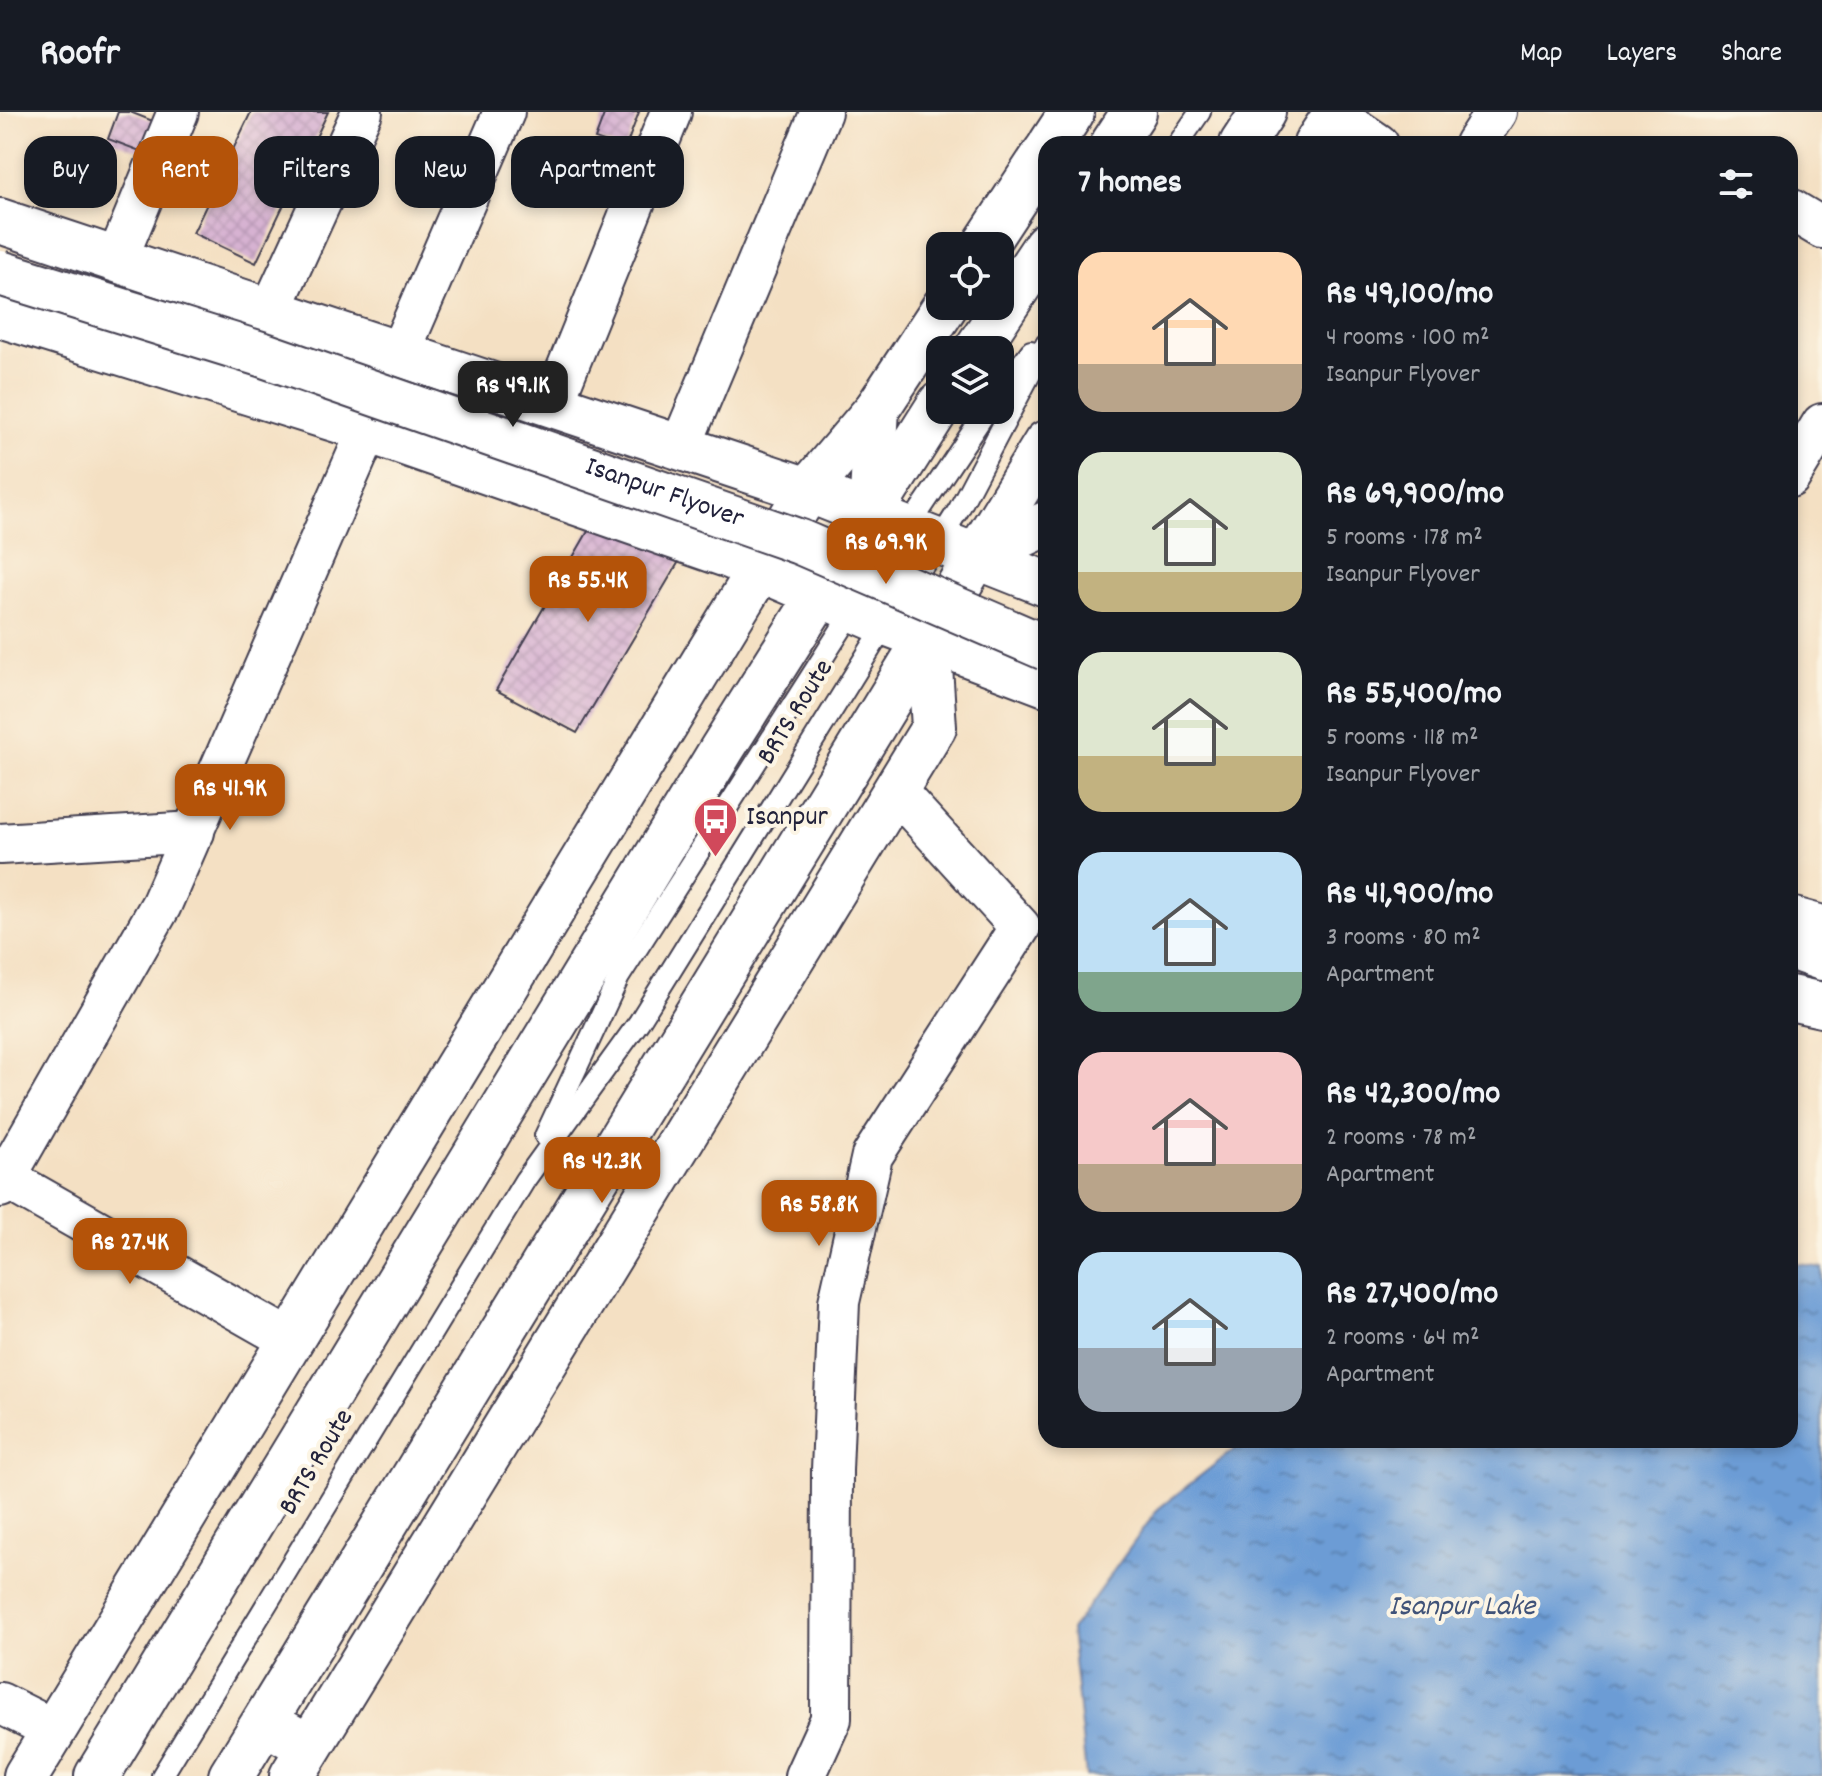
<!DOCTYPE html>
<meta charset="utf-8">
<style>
body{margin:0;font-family:Dekko,sans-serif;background:#242831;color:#f1f3f6;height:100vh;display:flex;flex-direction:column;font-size:30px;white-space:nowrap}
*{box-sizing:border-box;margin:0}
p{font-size:26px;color:#9ea1a6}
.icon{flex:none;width:44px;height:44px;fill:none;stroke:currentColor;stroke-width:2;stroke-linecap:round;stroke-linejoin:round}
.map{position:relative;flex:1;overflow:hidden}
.panel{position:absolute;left:1038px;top:24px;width:760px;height:1312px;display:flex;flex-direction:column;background:#171b24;border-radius:24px;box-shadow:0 4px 12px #0003}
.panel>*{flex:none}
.hud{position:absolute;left:24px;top:24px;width:760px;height:72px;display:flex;gap:16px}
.fabs{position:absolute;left:926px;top:120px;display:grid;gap:16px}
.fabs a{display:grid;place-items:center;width:88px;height:88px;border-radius:16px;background:#171b24;box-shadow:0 4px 12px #0003;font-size:40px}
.price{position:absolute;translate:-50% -68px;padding:0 18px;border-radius:16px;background:#b45309;color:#fff;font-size:26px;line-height:52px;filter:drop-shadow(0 2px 4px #0008)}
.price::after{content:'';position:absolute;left:50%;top:48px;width:24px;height:18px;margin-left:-12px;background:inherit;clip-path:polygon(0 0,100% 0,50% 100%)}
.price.active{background:#222;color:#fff}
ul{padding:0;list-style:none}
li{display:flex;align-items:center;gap:24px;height:200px;padding:0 40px}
li span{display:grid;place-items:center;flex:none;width:224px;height:160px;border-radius:24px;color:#555}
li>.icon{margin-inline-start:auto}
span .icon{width:96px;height:96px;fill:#fffc;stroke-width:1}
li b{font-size:34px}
h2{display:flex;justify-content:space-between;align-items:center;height:96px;padding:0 40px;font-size:34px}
.chip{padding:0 28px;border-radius:24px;background:#171b24;box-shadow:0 4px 12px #0003;font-size:28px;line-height:72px}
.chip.active{background:#b45309;color:#fff}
header{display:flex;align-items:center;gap:48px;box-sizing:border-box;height:112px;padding:0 40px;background:#171b24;border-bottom:2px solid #363941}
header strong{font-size:38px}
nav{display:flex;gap:44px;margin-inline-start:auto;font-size:28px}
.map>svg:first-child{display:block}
</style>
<header>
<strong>Roofr</strong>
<nav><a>Map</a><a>Layers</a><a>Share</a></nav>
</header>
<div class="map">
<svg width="1822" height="1664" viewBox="0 0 1822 1664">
<defs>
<pattern id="water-ripples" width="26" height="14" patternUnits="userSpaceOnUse" patternTransform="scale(2)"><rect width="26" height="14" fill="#6c9cd5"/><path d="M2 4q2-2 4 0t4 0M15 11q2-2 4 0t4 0" fill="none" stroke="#587fae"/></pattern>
<pattern id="building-cross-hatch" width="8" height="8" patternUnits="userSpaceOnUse" patternTransform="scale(2)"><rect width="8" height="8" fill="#d7b2d2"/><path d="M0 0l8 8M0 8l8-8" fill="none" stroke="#b899b5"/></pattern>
</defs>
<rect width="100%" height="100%" fill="#fcf5e5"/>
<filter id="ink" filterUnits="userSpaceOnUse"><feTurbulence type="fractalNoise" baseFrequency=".0125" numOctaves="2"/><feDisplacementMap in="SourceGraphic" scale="16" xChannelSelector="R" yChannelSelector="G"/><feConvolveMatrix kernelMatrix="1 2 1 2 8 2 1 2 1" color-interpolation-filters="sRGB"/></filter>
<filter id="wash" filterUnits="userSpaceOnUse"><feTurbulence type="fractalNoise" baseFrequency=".006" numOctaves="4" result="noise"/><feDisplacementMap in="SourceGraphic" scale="32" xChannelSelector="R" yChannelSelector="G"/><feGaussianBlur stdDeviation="1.8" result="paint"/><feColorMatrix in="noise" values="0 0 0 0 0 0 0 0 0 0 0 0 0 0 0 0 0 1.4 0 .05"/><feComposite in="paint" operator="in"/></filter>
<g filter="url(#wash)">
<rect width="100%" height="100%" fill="#f4e0c3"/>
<path fill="url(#water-ripples)" stroke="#475f88" stroke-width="2" d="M1790,1150L1822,1156V1664H1086L1071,1518L1158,1397L1246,1328H1790Z"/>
<g id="blocks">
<g fill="url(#building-cross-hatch)">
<path d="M118,0H130L168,15L156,45L108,27Z"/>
<path d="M251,0H328L256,151L193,121Z"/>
<path d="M605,0H639L625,37L595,27Z"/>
<path d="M594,409L684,441L577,621L496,578Z"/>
</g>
</g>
</g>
<g filter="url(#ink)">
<use href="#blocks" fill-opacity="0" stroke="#423e4f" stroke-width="2"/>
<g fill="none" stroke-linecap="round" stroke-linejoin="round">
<defs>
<g id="service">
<path d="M1178,32L1200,0"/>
<path d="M1000,281L1031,239"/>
<path d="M874,467L987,298"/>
<path d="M907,479L959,397L1046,232"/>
<path d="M545,1024L619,865L856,494"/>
<path d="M162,1664L525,1068L639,910L887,510"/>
</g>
<g id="minor">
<path d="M1335,3L1378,32"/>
<path d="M1475,32L1496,0"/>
<path d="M1790,97L1822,116"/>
<path d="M117,147L178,0"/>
<path d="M271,198L362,0"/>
<path d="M399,242L504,0"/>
<path d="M552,294L671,0"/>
<path d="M680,336L821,0"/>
<path d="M1790,365L1822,312"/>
<path d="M0,732L194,720"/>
<path d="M0,1063L292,1229"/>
<path d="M0,1075L161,793L368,318"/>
<path d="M0,1591L54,1618"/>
<path d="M805,1664L831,1607L832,1358L839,1190L872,1044L1020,815L895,678"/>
</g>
<g id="tertiary">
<path d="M1051,32L1072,0"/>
<path d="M1316,32L1337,0"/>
<path d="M0,109L808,378L1046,472"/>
<path d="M984,134L1046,40"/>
<path d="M0,203L344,310L727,443L886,511L1046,572"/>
<path d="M871,400L877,297L945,194"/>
<path d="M977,444L1046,412"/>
<path d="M1790,807L1822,816"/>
<path d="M1790,886L1822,893"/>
<path d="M26,1664L808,378L877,297"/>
<path d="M292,1664L934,615L928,525"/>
</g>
<g id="primary">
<path d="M1113,32L1134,0"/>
<path d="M1242,32L1263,0"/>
<path d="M976,238L1046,133"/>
<path d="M1790,835L1822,846"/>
<path d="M265,1610L309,1635"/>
<path d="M97,1664L722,637L940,292"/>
<path d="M231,1664L1046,331"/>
</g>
</defs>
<use href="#service" stroke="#423e4f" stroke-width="24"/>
<use href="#minor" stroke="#423e4f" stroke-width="44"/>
<use href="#tertiary" stroke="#423e4f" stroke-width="48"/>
<use href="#primary" stroke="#423e4f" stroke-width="48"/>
<use href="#service" stroke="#fff" stroke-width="20"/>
<use href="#minor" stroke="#fff" stroke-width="40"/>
<use href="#tertiary" stroke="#fff" stroke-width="44"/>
<use href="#primary" stroke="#fff" stroke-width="44"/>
<defs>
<g id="primary-bridge">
<path id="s1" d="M0,161L264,243L800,430L1046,536"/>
</g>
</defs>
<use href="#primary-bridge" stroke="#423e4f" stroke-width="48" stroke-linecap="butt"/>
<use href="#primary-bridge" stroke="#fff" stroke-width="44"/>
</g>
</g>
<defs>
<symbol id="bus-pin" viewBox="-11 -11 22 30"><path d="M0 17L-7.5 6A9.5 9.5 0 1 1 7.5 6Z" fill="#d1495b" stroke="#fcf5e5"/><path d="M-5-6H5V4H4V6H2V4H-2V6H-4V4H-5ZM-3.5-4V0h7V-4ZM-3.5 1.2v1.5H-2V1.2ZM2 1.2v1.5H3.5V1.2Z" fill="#fff"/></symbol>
</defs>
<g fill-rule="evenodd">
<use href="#bus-pin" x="690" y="682" width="51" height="69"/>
</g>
<g text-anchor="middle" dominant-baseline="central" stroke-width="8" stroke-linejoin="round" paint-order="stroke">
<g font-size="28" fill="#22223b" stroke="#fcf5e5">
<text stroke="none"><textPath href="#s1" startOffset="700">Isanpur Flyover</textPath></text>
<text transform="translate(797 601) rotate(-58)">BRTS Route</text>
<text transform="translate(318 1351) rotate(-59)">BRTS Route</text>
</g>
<g font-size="28" fill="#22223b" stroke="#fcf5e5" text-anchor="start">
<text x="746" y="707">Isanpur</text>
</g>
<g font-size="30" font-style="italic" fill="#405379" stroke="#fcf5e5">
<text x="1462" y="1496">Isanpur Lake</text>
</g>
</g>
</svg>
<div class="fabs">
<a><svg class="icon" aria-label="locate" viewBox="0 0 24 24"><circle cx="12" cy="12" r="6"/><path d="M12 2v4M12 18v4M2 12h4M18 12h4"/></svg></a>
<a><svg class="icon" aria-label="layers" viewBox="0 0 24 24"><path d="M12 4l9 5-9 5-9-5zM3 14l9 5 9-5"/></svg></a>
</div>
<b class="price active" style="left:513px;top:317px">Rs 49.1K</b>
<b class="price" style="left:886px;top:474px">Rs 69.9K</b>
<b class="price" style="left:588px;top:512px">Rs 55.4K</b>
<b class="price" style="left:230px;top:720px">Rs 41.9K</b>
<b class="price" style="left:602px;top:1093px">Rs 42.3K</b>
<b class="price" style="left:819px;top:1136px">Rs 58.8K</b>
<b class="price" style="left:130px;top:1174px">Rs 27.4K</b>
<div class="hud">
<a class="chip">Buy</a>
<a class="chip active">Rent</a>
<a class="chip">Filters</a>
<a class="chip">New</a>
<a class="chip">Apartment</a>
</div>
<section class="panel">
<h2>7 homes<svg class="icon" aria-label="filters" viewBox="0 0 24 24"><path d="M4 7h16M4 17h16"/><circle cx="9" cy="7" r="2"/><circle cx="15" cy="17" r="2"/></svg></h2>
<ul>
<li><span style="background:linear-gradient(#ffd9b3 70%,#b9a48a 0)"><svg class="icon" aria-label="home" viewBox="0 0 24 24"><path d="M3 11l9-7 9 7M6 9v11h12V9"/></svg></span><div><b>Rs 49,100/mo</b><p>4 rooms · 100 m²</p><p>Isanpur Flyover</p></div></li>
<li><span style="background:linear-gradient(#dfe7d0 75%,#c2b280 0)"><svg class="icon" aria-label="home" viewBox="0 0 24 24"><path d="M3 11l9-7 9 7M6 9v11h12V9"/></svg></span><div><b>Rs 69,900/mo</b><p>5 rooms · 178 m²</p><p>Isanpur Flyover</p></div></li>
<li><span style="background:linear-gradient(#dfe7d0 65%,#c2b280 0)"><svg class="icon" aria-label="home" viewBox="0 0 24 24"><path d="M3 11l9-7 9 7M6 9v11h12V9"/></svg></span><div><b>Rs 55,400/mo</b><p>5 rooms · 118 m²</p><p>Isanpur Flyover</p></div></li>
<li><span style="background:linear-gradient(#bfe0f5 75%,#7fa58c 0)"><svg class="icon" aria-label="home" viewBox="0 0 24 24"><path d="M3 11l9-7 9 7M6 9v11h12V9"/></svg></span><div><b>Rs 41,900/mo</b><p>3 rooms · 80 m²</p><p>Apartment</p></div></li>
<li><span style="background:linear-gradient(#f6c9c9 70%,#b9a48a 0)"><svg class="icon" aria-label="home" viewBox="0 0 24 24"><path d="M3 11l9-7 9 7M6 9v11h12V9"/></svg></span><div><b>Rs 42,300/mo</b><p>2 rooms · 78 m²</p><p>Apartment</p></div></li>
<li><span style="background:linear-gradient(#bfe0f5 60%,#9aa5b1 0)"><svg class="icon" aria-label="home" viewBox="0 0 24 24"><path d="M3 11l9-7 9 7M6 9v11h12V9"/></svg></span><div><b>Rs 27,400/mo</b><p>2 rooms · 64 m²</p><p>Apartment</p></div></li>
</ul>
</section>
</div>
